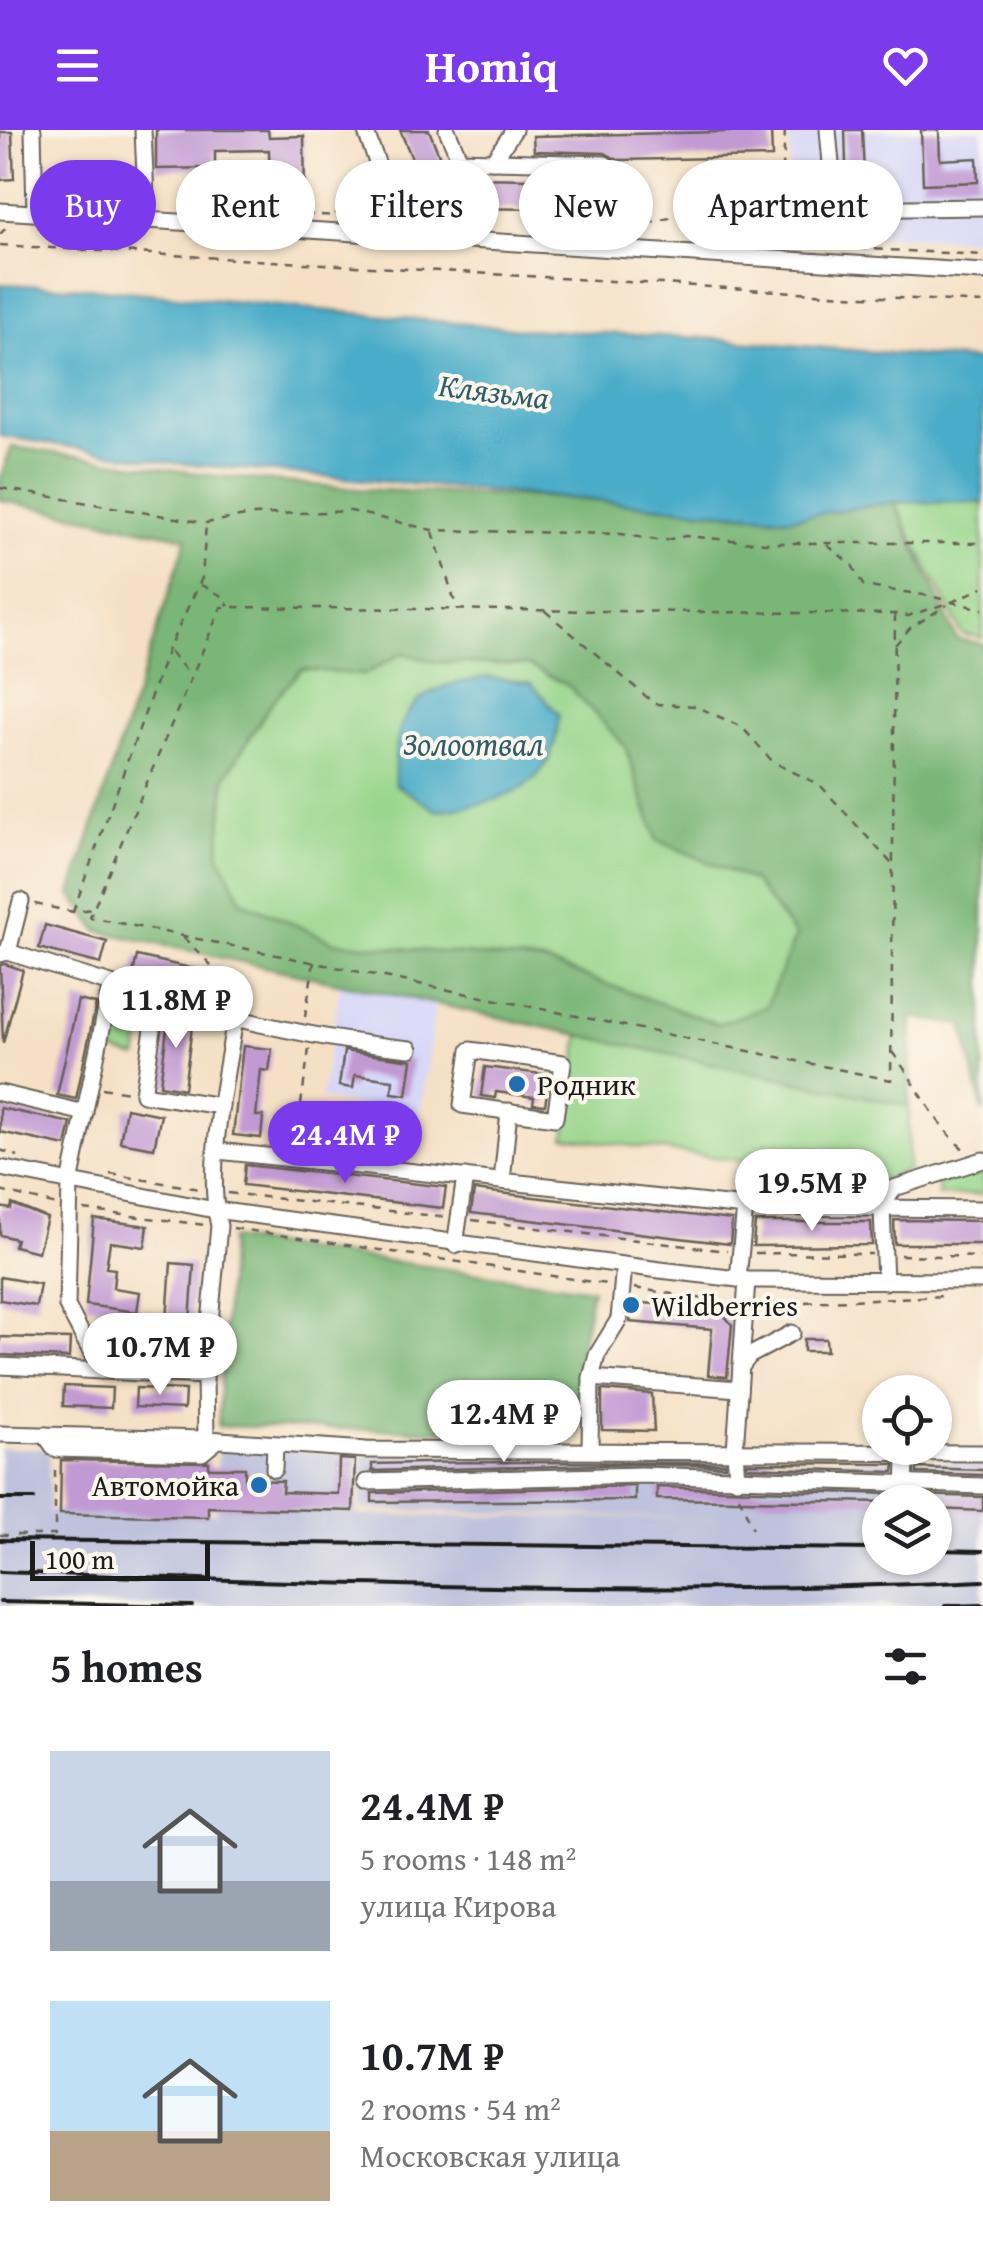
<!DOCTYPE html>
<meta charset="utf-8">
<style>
body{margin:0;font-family:"Gentium Book Plus",serif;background:#f6f6f6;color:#202124;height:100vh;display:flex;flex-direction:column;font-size:38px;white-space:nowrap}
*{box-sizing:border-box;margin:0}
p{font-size:32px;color:#757577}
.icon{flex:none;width:55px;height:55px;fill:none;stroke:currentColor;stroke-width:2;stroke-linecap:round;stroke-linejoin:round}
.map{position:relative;height:1476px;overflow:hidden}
.side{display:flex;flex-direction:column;background:#fff;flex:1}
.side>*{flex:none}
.top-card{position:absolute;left:30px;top:30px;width:925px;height:90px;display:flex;gap:20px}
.controls{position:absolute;left:862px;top:1245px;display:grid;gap:20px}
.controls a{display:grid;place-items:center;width:90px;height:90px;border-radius:50%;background:#fff;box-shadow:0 2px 8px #0004;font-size:50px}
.scale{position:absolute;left:30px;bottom:25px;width:180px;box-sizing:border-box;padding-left:10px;border:5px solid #1c1c1c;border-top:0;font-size:28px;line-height:35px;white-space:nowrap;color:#1c1c1c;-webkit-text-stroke:8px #fbf7ec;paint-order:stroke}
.price{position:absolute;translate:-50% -85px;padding:0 22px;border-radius:35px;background:#fff;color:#222;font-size:32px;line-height:65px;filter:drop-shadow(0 2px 5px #0008)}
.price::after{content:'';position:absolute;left:50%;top:60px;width:30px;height:22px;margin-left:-15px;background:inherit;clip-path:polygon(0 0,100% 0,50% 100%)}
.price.on{background:#7c3aed;color:#fff}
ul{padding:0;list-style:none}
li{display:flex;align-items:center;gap:30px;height:250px;padding:0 50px}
li span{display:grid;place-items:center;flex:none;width:280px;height:200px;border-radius:0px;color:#555}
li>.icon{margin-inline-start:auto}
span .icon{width:120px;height:120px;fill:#fffc;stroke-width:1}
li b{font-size:42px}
h2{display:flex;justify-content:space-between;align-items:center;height:120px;padding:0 50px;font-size:42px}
.chip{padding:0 35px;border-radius:45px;background:#fff;box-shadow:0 2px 8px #0004;font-size:35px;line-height:90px}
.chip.on{background:#7c3aed;color:#fff}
header{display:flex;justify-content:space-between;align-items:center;height:130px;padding:0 50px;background:#7c3aed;color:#fff;font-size:45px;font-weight:700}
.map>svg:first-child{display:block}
</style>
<header><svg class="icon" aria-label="menu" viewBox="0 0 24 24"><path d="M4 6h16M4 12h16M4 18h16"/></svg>Homiq<svg class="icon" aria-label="heart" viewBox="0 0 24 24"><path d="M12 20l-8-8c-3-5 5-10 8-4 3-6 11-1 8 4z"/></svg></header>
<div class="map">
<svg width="983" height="1476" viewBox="0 0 983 1476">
<rect width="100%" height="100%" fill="#fbf7ec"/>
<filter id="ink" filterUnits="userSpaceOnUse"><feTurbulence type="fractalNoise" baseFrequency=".01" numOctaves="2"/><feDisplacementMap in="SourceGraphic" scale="20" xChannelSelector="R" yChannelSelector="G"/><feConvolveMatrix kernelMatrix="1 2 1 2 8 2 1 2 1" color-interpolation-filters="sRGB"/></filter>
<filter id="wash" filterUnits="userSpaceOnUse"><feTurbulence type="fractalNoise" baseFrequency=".0048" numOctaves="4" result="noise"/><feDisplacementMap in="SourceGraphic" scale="40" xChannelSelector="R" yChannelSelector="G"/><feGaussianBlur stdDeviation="2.25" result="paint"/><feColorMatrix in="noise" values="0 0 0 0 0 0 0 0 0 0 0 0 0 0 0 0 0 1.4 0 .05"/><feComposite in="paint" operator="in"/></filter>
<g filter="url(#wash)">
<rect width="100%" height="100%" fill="#f5e0c5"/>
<g fill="#d7d7f8">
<path d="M790,0H983V109L792,103Z"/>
<path d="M341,853L436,873L420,984L321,969Z"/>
</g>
<path fill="#bfc2dd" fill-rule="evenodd" d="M0,1318H49V1381L216,1383L218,1318L359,1324L357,1385L730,1389L361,1380L363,1324L983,1331V1476H0ZM880,1372H935V1428H880Z"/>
<g fill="#98d58b" stroke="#5a7854" stroke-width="2.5">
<path d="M894,372L983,373V508L962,504Z"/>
<path d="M403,523L435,532L528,535L569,556L625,616L657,710L753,751L796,806L766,877L718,894L544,832L334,812L242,771L219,724L225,648L271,573L302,539L363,545Z"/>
<path d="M111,868L147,877L137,928L101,918Z"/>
<path d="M580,904L909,976L908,1040L883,1050L565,1007Z"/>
<path d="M979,1035L983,1039V1064L938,1066L939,1047Z"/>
</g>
<g fill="#7ab677" stroke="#4b694a" stroke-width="2.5" fill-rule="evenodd">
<path d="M12,317L218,346L357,359L563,368L787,388L894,372L957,509L983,514V982L963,895L912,887L909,976L98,801L71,764L187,408L0,370V348ZM403,523L435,532L528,535L569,556L625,616L657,710L753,751L796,806L766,877L718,894L544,832L334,812L242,771L219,724L225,648L271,573L302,539L363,545Z"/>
<path d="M230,1109L592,1159L578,1233L579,1304L218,1296Z"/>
</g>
<g fill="#49acc8" stroke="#326472" stroke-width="2.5">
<path d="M0,154L92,158L521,199L703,208L983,231V373L894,372L791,388L174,333L0,306Z"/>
<path d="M490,547L531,553L559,585C554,663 504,671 437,681L395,654C392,579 415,556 490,547Z"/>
</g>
<g id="blocks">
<g fill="#c29ad3">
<path d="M156,0H268L269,7L304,6L305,66H270L269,20L215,21V38L156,39Z"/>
<path d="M400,0H429L445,40L421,50Z"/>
<path d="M845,0H862L865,66L847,67Z"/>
<path d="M921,0H939L940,30L977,28L978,52L923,54Z"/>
<path d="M771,1L772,27L618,30L605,23L534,21L533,6Z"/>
<path d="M0,2H12L14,49L0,50Z"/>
<path d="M534,43L544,44V54L606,55L607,93L552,92V79L462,78V48L534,49Z"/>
<path d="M45,795L107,812L101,834L39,818Z"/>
<path d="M137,826L199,840L194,863L132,848Z"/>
<path d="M5,834L23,840L3,913L0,835Z"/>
<path d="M78,870L96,874L76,969L57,965Z"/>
<path d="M169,883L193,889L184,959L160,955Z"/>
<path d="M243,916L272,919L269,941L261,940L256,986H263L261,1008L233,1005Z"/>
<path d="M344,921L412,930L407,965L392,963L393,950L355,945L353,958L339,956Z"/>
<path d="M485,937L550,945L545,975L533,974L534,967L496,962L495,968L481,966Z"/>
<path d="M0,978L71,993L66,1016L0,1002Z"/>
<path d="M126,978L161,985L154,1018L120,1012Z"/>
<path d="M245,1035L446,1057L443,1078L243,1055Z"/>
<path d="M474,1060L732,1090L730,1114L471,1083Z"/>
<path d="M12,1074L47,1088L38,1122L14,1116L16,1109L0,1105V1077L11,1079Z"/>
<path d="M94,1089L148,1096L145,1117L110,1112L106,1138L115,1139L113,1158L140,1162L137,1182L86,1175Z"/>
<path d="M894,1090L983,1091V1114H895Z"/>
<path d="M755,1092H871L872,1115L753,1116Z"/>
<path d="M171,1133L194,1135L187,1234L164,1233Z"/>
<path d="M0,1147L40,1154L36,1176L0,1170Z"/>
<path d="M632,1172L720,1180L732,1195L727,1247L708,1245L712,1199L630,1192Z"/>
<path d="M0,1207L70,1209L69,1228L0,1225Z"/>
<path d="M804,1209H826L827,1221H804Z"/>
<path d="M64,1256L112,1258L111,1278L63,1276Z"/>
<path d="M136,1258L185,1260L184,1279L135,1277Z"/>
<path d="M602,1260L652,1264L654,1301L602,1300Z"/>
<path d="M339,1329L355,1330L353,1381L208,1377V1387L60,1384L61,1330L209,1332V1338H245V1350L283,1351L282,1362L338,1364Z"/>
<path d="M469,1332L725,1333V1336L641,1334L372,1341V1334Z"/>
<path d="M747,1333L895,1334L894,1342L747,1337Z"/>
<path d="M917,1338L983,1340V1345L917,1343Z"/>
<path d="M635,1356V1370L372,1372V1363Z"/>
<path d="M657,1357L894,1364V1372L657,1369Z"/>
<path d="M916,1365L983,1367V1381L935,1379V1372H916Z"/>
</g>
</g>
</g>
<g filter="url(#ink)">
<use href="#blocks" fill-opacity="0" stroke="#686157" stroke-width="2.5"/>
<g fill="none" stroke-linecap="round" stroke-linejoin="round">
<defs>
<g id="minor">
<path d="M33,0L35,82"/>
<path d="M143,0L147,91"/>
<path d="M365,0L390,67L389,106"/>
<path d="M447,0L460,30L493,31L514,0"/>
<path d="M828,0L835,79L983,77"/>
<path d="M493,31L605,34L617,44L619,117"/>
<path d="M0,81L983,142"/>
<path d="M8,822C139,864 273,905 410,919"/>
<path d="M0,824L8,822L21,771"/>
<path d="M158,867L143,964L221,976"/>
<path d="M470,920L563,933L555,988L462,975Z"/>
<path d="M0,963L85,983"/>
<path d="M218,1021L745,1077L983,1079"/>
<path d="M0,1038L215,1080L660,1140L747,1150L983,1151"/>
<path d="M502,1051L509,981"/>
<path d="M455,1115L465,1047"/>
<path d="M738,1149L745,1077"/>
<path d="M885,1152L882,1078L894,1058L983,1030"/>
<path d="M0,1236L205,1246"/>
<path d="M741,1237L749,1226L792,1203"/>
<path d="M101,1241L67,1176L70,1053L111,855"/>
<path d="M591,1248L739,1259"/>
<path d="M0,1304L206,1309L366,1320L983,1323"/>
<path d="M45,1305L55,1319L202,1323L218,1310"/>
<path d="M206,1309L205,1246L219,1096C205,1036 226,949 235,888"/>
<path d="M590,1320L591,1248L597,1225L619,1189L624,1136"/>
<path d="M274,1339L275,1315"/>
<path d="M737,1350L735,1320L747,1150"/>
<path d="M366,1352L641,1345L983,1356"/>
<path d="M905,1370L906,1325"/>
</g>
</defs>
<use href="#minor" stroke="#686157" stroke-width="19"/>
<g stroke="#686157" stroke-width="2.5" stroke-dasharray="8 8" stroke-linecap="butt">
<path d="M401,65L452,51"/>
<path d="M241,81L378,88"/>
<path d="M335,84L349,75L379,69"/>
<path d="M401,90L418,92"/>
<path d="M452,96L456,41"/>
<path d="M632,98L725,73L783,35L785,0"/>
<path d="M0,104L9,95"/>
<path d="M715,111L983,125"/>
<path d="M0,115L983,173"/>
<path d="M831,117L834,91"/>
<path d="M0,358L206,393L251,385L351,381L432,400L621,404L662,411L685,406L765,413H983"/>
<path d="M433,402L457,479"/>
<path d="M827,415L852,435L863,455C892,463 919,461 948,471"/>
<path d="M201,455L222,466L229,476"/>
<path d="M952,472L983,457"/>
<path d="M545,481L655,574L695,576L742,597L773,632L820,655L892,734"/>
<path d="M895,484L891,950L90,787L221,477L895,484L908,486L951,472L983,479"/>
<path d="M895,515L910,498L947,475"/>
<path d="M170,522L191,546"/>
<path d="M35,774L73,782L91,779"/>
<path d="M73,782L168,519L202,448L206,394"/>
<path d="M183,807L218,842L229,872"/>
<path d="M305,887L314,832"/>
<path d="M309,919L301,974L335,1019"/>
<path d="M892,922C918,955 935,996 967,1022"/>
<path d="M102,958L129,962"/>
<path d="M0,1020L18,1026"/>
<path d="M110,1044L200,1059"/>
<path d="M0,1061L57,1075"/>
<path d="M228,1063L444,1087"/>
<path d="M84,1080L205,1095"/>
<path d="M472,1090L727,1121"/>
<path d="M233,1098L606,1154"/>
<path d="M755,1123L872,1124"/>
<path d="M900,1125L983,1127"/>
<path d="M634,1158L730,1173"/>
<path d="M757,1174L944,1166"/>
<path d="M739,1366L753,1399"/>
<path d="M0,1405H55V1332"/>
</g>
<use href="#minor" stroke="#fff" stroke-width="15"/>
<g stroke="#1c1c1c" stroke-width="4">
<path d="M0,1369H34"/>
<path d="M0,1410L880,1419"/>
<path d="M935,1420L983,1421"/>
<path d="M0,1442C327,1454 656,1467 983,1451"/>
<path d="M0,1472L192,1476"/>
<path d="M945,1476L983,1475"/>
</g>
</g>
</g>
<g fill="#1f6fb2" stroke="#fbf7ec" stroke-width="4">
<circle cx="517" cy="954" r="10"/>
<circle cx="631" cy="1175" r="10"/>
<circle cx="259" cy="1355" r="10"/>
</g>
<g text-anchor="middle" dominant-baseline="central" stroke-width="8" stroke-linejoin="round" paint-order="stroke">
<g font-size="30" fill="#1c1c1c" stroke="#fbf7ec" text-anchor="start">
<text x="537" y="954">Родник</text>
<text x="651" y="1175">Wildberries</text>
<text x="239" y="1355" text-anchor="end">Автомойка</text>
</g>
<g font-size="32" font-style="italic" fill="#305d69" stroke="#fbf7ec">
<text transform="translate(494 261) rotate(7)">Клязьма</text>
<text x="473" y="613">Золоотвал</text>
</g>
</g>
</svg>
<div class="controls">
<a><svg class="icon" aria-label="locate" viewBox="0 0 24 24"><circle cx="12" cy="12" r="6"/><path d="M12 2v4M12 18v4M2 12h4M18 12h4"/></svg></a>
<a><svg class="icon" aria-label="layers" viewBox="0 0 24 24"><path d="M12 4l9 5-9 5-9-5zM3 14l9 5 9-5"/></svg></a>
</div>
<div class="scale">100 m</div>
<b class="price" style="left:176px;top:921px">11.8M ₽</b>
<b class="price on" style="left:345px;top:1056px">24.4M ₽</b>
<b class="price" style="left:812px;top:1104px">19.5M ₽</b>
<b class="price" style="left:160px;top:1268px">10.7M ₽</b>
<b class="price" style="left:504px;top:1335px">12.4M ₽</b>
<div class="top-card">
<a class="chip on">Buy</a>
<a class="chip">Rent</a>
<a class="chip">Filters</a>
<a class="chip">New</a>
<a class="chip">Apartment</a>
</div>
</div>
<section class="side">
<h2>5 homes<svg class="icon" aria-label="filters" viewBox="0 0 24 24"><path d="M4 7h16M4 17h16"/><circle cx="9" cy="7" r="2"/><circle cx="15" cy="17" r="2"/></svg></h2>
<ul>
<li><span style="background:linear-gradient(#c9d6e8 65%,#9aa5b1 0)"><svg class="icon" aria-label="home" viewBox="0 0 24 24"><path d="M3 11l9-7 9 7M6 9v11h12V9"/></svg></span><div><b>24.4M ₽</b><p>5 rooms · 148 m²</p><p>улица Кирова</p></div></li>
<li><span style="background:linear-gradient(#bfe0f5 65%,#b9a48a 0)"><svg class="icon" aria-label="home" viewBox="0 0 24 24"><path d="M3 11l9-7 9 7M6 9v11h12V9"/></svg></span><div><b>10.7M ₽</b><p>2 rooms · 54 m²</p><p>Московская улица</p></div></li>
</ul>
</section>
